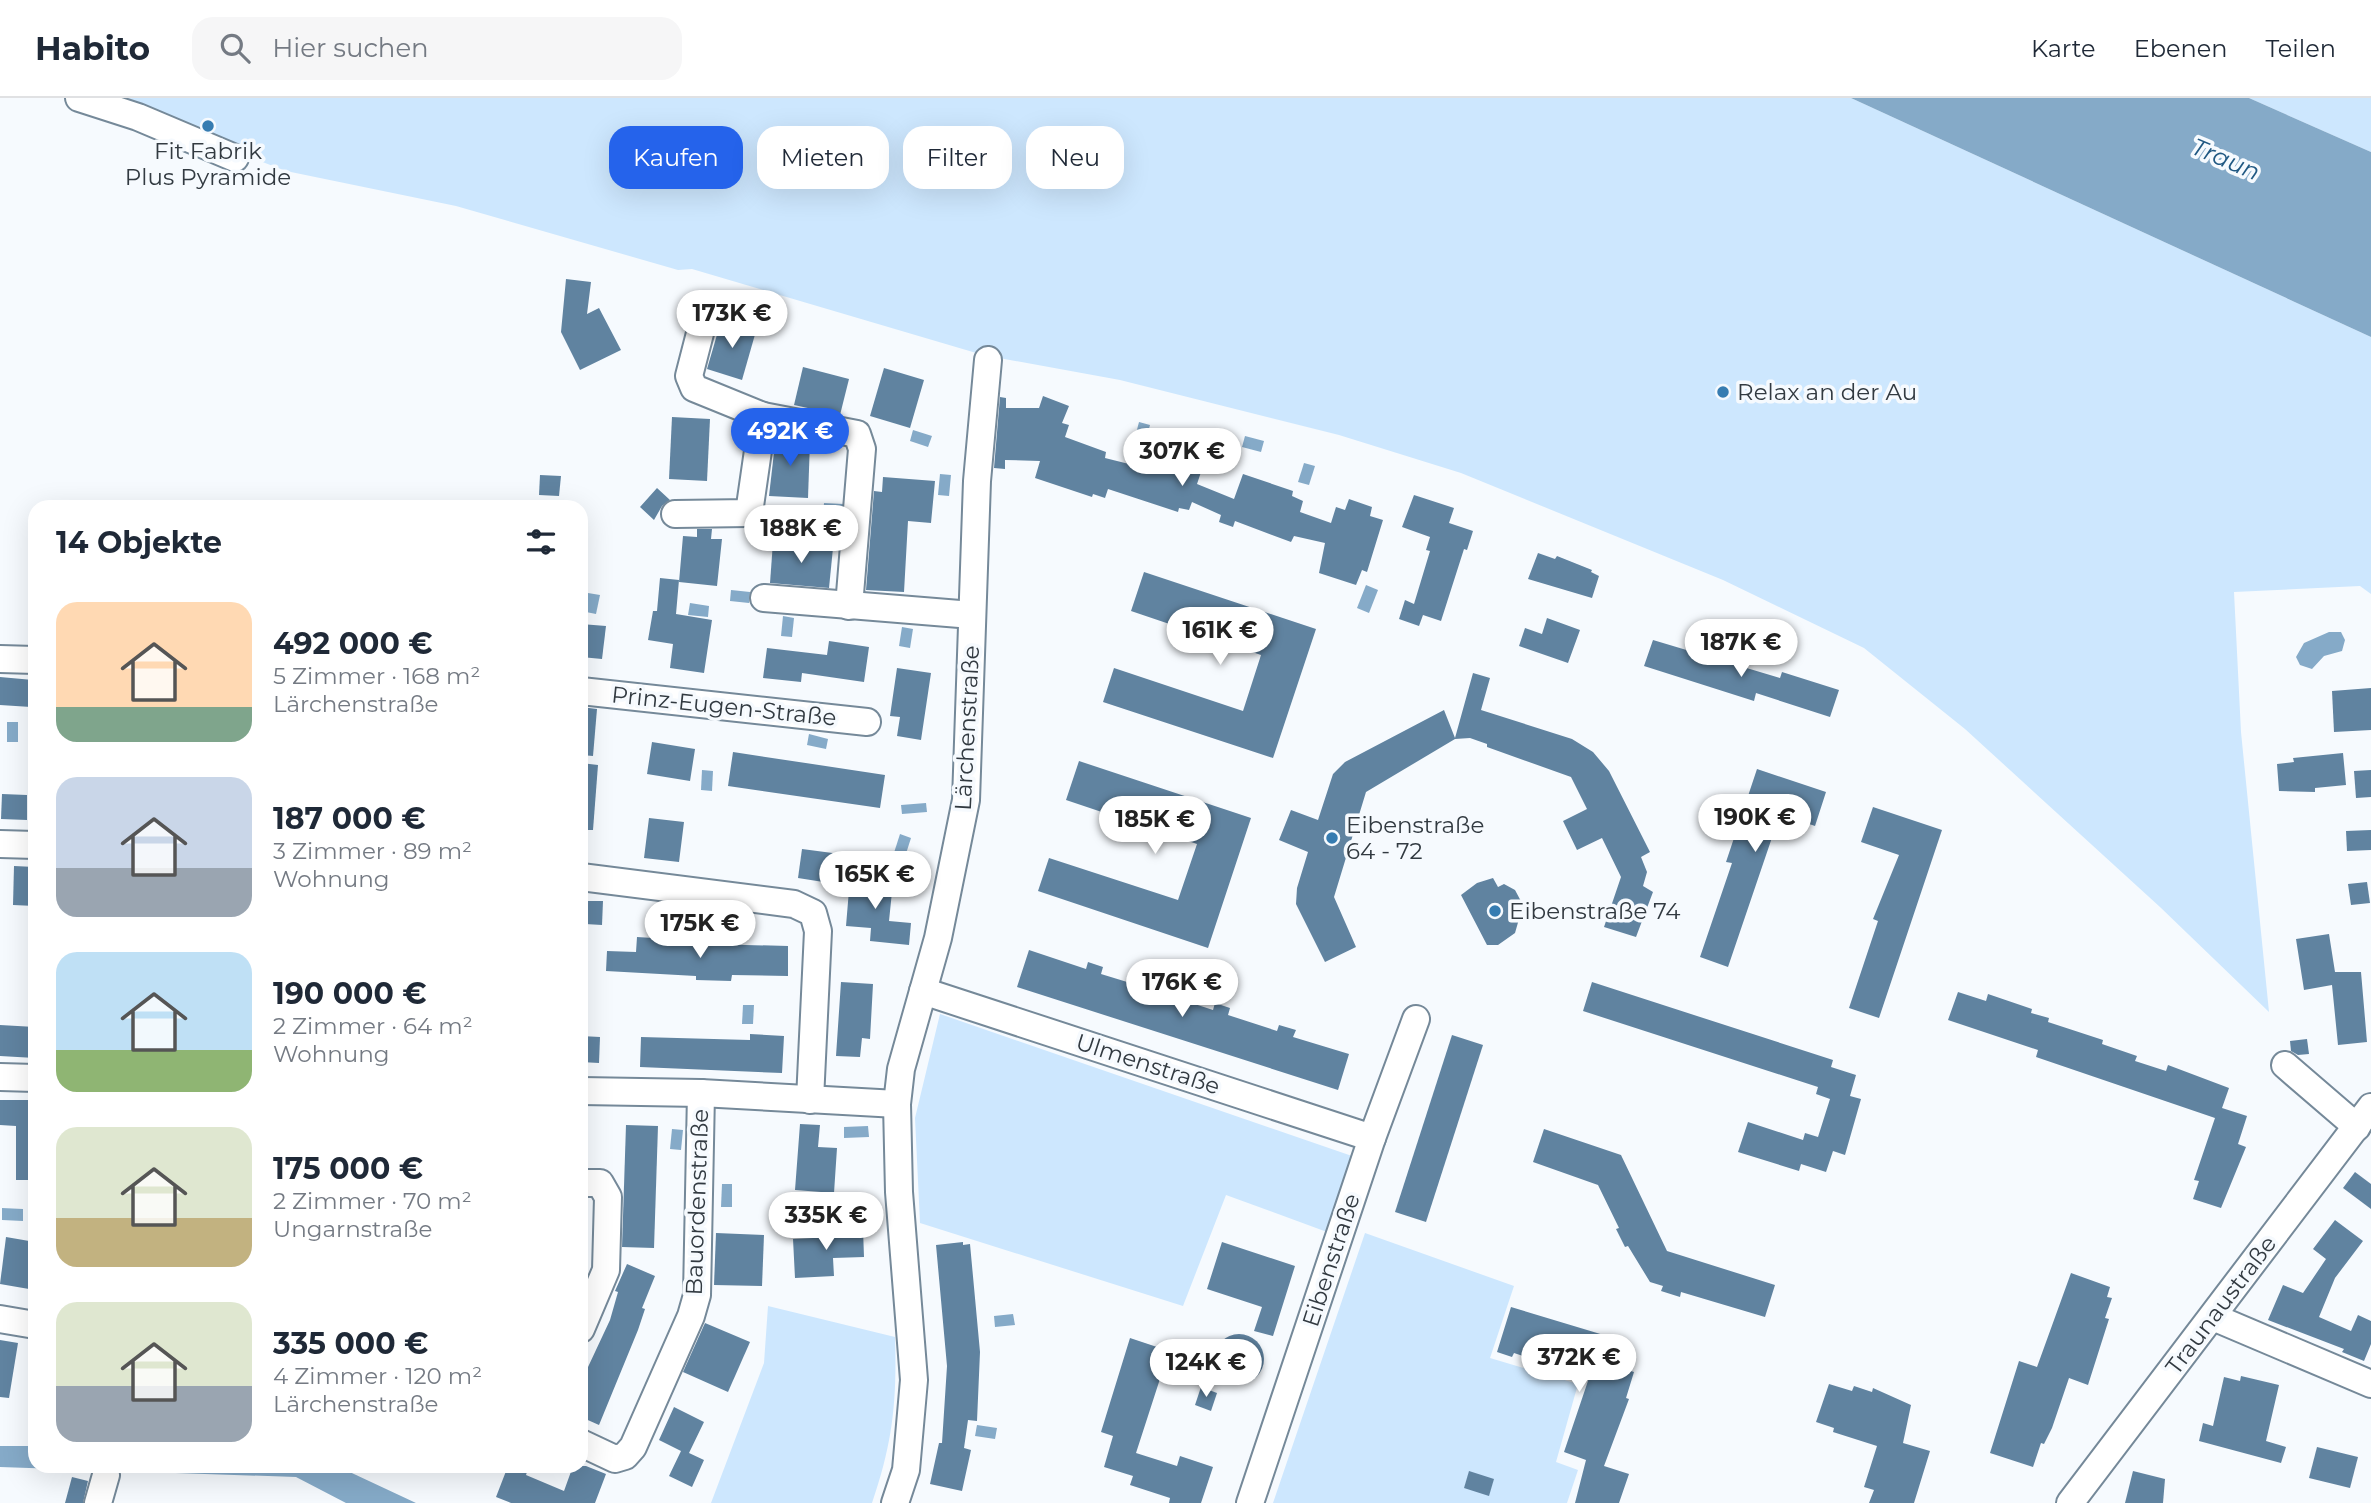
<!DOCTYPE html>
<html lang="de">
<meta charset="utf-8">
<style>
body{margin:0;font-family:Montserrat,sans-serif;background:#f6f6f7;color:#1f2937;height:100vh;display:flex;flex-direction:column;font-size:26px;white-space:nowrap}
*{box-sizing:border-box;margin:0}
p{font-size:23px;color:#747a83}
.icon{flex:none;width:38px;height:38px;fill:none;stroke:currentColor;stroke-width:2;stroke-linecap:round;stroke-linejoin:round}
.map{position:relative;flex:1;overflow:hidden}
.details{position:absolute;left:28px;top:402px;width:560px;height:973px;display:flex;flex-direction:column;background:#fff;border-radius:21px;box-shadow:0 7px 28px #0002}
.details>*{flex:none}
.top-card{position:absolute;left:609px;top:28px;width:665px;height:63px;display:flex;gap:14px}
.price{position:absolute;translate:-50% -60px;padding:0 16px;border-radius:24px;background:#fff;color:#222;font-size:23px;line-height:46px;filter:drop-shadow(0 2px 4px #0008)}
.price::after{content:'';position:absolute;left:50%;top:42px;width:21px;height:16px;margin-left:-10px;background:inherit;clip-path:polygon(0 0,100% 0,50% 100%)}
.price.selected{background:#2563eb;color:#fff}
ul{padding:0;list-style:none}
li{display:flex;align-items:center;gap:21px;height:175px;padding:0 28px}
li span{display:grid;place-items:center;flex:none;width:196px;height:140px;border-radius:21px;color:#555}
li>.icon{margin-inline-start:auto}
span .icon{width:84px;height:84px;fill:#fffc;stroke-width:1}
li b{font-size:30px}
h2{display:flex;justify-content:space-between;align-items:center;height:84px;padding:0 28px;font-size:30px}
.tag{padding:0 24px;border-radius:21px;background:#fff;box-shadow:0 7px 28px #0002;font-size:24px;line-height:63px}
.tag.selected{background:#2563eb;color:#fff}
header{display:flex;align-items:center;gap:42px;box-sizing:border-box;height:98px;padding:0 35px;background:#fff;border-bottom:2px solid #e0e1e3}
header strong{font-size:33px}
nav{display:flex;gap:38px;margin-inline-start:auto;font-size:24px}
.search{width:490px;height:63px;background:#f6f6f7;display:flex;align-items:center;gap:18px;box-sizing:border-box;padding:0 24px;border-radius:21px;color:#747a83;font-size:26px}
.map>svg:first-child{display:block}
</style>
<header>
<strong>Habito</strong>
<div class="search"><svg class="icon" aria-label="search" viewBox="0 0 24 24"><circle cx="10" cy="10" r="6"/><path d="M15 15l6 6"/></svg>Hier suchen</div>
<nav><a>Karte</a><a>Ebenen</a><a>Teilen</a></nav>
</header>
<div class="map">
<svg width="2371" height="1405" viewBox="0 0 2371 1405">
<rect width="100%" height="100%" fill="#f6fafe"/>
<g fill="#cde7fe">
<path d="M94,0H1851L2371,239V496L2360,488L2234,494L2241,634L2269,914L2160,809L1965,631L1864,550L1723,482L1461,375L1339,337L1120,282L983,257L692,171L678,172L456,108L286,73Z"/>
<path d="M2249,0H2371V54Z"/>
<path d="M940,916L1352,1058L1327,1134L1226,1097L1183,1208L920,1125L915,1020Z"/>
<path d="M1365,1135L1514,1188L1490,1260L1578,1286L1556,1364L1578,1372L1567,1405H1273Z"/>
<path d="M768,1208L895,1239C897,1303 893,1344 872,1405H711L764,1265Z"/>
</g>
<g fill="#85aac8">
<path d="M1851,0H2249L2371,54V239Z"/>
<path d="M1139,324L1150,327L1145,345L1134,343Z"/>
<path d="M913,332L932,338L928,349L910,343Z"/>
<path d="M1245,338L1264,343L1261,354L1242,349Z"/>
<path d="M1178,339L1189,342L1183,361L1172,358Z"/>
<path d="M1304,365L1315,368L1309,387L1298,384Z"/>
<path d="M940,376L951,377L949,398L938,397Z"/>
<path d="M824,405L843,406V417L823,416Z"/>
<path d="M1366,487L1378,492L1369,515L1357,510Z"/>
<path d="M731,492L750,494L749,505L730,503Z"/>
<path d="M588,495L600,497L596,516L586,514Z"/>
<path d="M690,505L709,508L708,519L688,517Z"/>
<path d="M783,518L794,520L792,539L781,538Z"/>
<path d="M902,529L913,531L910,550L899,548Z"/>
<path d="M2329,534H2341L2345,542L2342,553L2324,558L2312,571L2300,567L2296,559L2304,545Z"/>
<rect x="7" y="624" width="11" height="20"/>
<path d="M809,636L828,641L826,651L807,647Z"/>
<path d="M702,672L713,673L712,693L701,692Z"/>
<path d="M926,705L927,714L902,716L901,707Z"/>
<path d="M900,736L911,740L903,765L892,761Z"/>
<path d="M743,907H754L753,926H742Z"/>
<path d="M868,1028L869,1039L844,1040V1029Z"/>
<path d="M672,1031L683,1032L681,1052L670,1051Z"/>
<path d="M722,1086H732V1109H721Z"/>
<path d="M2,1110L23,1111V1123L2,1122Z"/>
<path d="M1013,1216L1015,1227L995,1229L994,1218Z"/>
<path d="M977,1327L997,1330L995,1341L975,1338Z"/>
<path d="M0,1348H35V1368L339,1369L416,1405H346L296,1379L0,1369Z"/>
</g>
<g fill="#6083a0">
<path d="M566,181L591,184L587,216L599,210L621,252L580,272L561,234Z"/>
<path d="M721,223L756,233L742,282L707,271Z"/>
<path d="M803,269L849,281L840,317L794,307Z"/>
<path d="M884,270L924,282L910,330L870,318Z"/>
<path d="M1043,298L1069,308L1062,325L1069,327L1065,339L1106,354L1105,360L1133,367L1138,353L1149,356L1201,374L1197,386L1234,401L1243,376L1293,393L1292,398L1303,403L1300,414L1331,425L1336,409L1345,412L1349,401L1372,409L1370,418L1383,422L1367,474L1362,472L1356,487L1319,475L1325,445L1294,438L1291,444L1235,423L1233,429L1219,424L1221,417L1192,404L1189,412L1179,410L1178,414L1108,391L1105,400L1093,396L1092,399L1035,380L1040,363L1005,362V371L994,370L1000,299L1006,300V310H1039Z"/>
<path d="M672,319L710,321L707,383L669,381Z"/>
<path d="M776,337L810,343L808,400L769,398Z"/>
<path d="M540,377L561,378L559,398L539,397Z"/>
<path d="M883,379L935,383L931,425L908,423L904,494L866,492L874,393L882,394Z"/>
<path d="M657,390L670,402L662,408L654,422L640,409Z"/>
<path d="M1414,397L1454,410L1449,425L1473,433L1467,452L1464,451L1441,523L1423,517L1419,528L1399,521L1405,502L1414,506L1430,453L1426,452L1430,439L1402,429Z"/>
<path d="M697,431H712L711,441H722L717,488L679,484L683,438L697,439Z"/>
<path d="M773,444L833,450L829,490L770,485Z"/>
<path d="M1538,455L1555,461L1557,458L1592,472L1591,474L1599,478L1592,500L1528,481Z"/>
<path d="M1144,474L1316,531L1273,660L1103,604L1114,570L1243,613L1261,557L1131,513Z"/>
<path d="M660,480L679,482L676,516L712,522L704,575L670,570L673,546L648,542L653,513H657Z"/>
<path d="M1547,520L1580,532L1568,565L1519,548L1525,530L1542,536Z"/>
<path d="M581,526L606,528L602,561L581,559Z"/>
<path d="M1653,542L1780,580L1782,574L1839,592L1830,619L1756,595L1754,603L1644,568Z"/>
<path d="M829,543L869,549L864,584L802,575L801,584L763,580L767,550L827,557Z"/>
<path d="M897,570L931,575L921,642L897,638L900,619L890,618Z"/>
<path d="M1473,575L1490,580L1481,612L1572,641L1593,654L1609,673L1650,754L1641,759L1647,774L1643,788L1653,794L1636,839L1604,829L1621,779L1602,740L1577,752L1563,723L1587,711L1571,679L1487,649V646L1470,640L1455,641L1366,694L1334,799L1356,849L1325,864L1296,806L1297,790L1308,754L1279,742L1291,712L1318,722L1333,676L1345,664L1444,612L1455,640Z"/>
<path d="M0,579L33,582L31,609L0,607Z"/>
<path d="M2371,590V632L2334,634L2332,593Z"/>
<path d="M581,609L597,611L593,658L581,657Z"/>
<path d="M652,644L695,651L690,683L647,676Z"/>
<path d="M733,654L885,677L880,710L728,688Z"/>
<path d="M2343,655L2346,687L2315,690V694L2279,693L2277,666L2294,664L2293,660Z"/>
<path d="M1079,663L1251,720L1208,850L1038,793L1049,760L1178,802L1197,746L1066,702Z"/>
<path d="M581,665L598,667L593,732H581Z"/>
<path d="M1757,671L1826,694L1815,728L1780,716L1728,869L1700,859L1732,765L1726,764Z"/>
<path d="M2371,672V699L2356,700L2354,673Z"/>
<path d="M2,696L27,697V722L1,721Z"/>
<path d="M1873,709L1942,732L1879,920L1849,910L1878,823L1873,821L1899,757L1861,744Z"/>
<path d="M649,720L684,724L679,764L644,760Z"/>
<path d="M2371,732V752L2347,753L2346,733Z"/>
<path d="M802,751L840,756L836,786L798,780Z"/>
<path d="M14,768L35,769V808L13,807Z"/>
<path d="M850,780L893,784L889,823L911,825L909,847L870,843L871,830L846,828Z"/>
<path d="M1493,780L1498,789L1504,786L1515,792L1523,807L1515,835L1498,847H1487L1461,797L1477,785Z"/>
<path d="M2367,784L2370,805L2351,807L2348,786Z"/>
<path d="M586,803H603L602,827L585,826Z"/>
<path d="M2329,836L2335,874H2361L2367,944L2338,947L2332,887L2304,892L2296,841Z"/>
<path d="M637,839L669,841V845L788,848V878L732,877L731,883L696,882V878L606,873L607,853L636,854Z"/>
<path d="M1029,852L1086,871L1088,864L1103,869L1101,876L1150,891L1152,884L1167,888L1164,896L1213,912L1215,905L1230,910L1228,917L1277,933L1279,927L1296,932L1293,939L1349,956L1338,992L1017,889Z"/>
<path d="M841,884L873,886L870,941L862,940L860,959L836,958Z"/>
<path d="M1592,884L1833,962L1831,969L1856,977L1850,998L1861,1001L1845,1057L1833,1053L1826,1074L1801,1066L1799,1073L1738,1054L1748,1024L1803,1042L1805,1035L1818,1039L1830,1001L1816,996L1818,989L1583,913Z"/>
<path d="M1958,894L1986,903L1988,896L2032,911L2031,915L2049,920L2048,924L2103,942L2102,946L2137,958L2135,963L2166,973L2168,967L2229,990L2222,1010L2247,1018L2238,1046L2246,1049L2221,1110L2193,1101L2199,1083L2194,1082L2215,1020L2036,959L2038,952L1948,922Z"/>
<path d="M0,927L35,929V960L0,958Z"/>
<path d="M750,936L784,938L782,975L640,969L641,939L750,942Z"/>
<path d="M1452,937L1483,947L1426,1124L1395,1114Z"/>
<path d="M581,938L600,939L599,965L581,964Z"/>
<path d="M2307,941L2309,956L2298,957L2291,953L2290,943Z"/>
<path d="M0,1002H35L32,1082H16V1028L0,1027Z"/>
<path d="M800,1026L820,1027L818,1049L837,1050L834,1095L795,1092Z"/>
<path d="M626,1027L658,1028L654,1150L622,1149Z"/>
<path d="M1544,1031L1621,1057L1667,1153L1775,1187L1765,1219L1681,1194L1680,1199L1661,1193L1663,1188L1650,1184L1628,1148L1625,1149L1616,1131L1619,1130L1598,1087L1533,1064Z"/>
<path d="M2355,1074L2371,1086V1111L2343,1090Z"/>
<path d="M2335,1122L2363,1143L2335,1180L2319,1219L2351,1233L2358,1217L2371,1223V1246L2364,1263L2342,1254L2344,1251L2268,1222L2283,1187L2303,1195L2326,1161L2313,1151Z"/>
<path d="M863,1131L864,1159L833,1160L834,1178L795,1180L793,1141L833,1139V1132Z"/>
<path d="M716,1135L764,1137L762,1188L714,1187Z"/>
<path d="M6,1139L35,1144L29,1191L0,1186Z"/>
<path d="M963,1144V1147L970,1146L980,1254L977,1323L968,1322L964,1350L971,1352L962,1393L930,1386L939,1345H942L947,1268L936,1147Z"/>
<path d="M1222,1144L1295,1168L1273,1238L1254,1233L1262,1209L1207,1191Z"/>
<path d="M627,1166L655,1178L642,1210L645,1211L638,1232L599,1327L581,1319V1284L610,1222L618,1194L615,1193Z"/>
<path d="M2071,1175L2110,1189L2107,1199L2112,1200L2105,1220L2109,1221L2088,1287L2069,1280L2052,1330L2044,1346L2041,1345L2033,1369L1990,1355L2019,1263L2037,1269Z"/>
<path d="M1511,1209L1607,1238L1599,1263L1634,1274L1626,1300L1629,1301L1604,1368L1629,1376L1619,1405H1575L1586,1362L1564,1354L1590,1277L1538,1260V1263L1514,1255L1512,1259L1497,1254Z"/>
<path d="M705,1225L750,1244L728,1294L683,1274Z"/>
<circle cx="1239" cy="1261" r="25"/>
<path d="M1130,1240L1169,1253L1136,1355L1177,1368L1180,1358L1213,1369L1201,1405H1169L1170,1400L1130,1387L1133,1378L1104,1369L1113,1338L1101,1334Z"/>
<path d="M0,1242L18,1245L9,1300L0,1299Z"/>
<path d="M2241,1278L2279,1287L2266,1343L2286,1349L2281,1365L2199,1343L2203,1325L2213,1328L2224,1279L2240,1283Z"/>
<path d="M1829,1286L1852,1293L1854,1288L1872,1294L1873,1290L1911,1307L1903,1345L1930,1353L1914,1405H1869L1874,1392L1864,1389L1877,1348L1833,1334L1834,1330L1816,1324Z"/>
<path d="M1201,1289L1217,1295L1211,1313L1195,1307Z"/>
<path d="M674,1309L704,1324L689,1355L704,1362L692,1389L669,1378L681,1353L659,1342Z"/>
<path d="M2317,1349L2358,1359L2350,1390L2309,1380Z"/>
<path d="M508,1368H529L526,1377L564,1393L573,1368H586L606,1376L595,1405H511L496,1399Z"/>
<path d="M1469,1373L1494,1381L1489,1398L1464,1390Z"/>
<path d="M2133,1373L2165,1381L2163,1405H2125Z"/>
<path d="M72,1379L88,1383L83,1405H65Z"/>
</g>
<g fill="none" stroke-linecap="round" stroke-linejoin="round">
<defs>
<g id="minor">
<path d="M79,0L138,19L235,60"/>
<path d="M706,212L689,278L694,290L763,318"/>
<path d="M675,416L749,415L763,318L857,336L862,351L849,508"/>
<path d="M764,500L972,517"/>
<path d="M0,561L35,562"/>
<path d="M581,593L867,624"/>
<path d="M0,746L35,747"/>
<path d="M581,779L794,806L813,815L818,833L810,1002"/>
<path d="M923,893L1372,1040"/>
<path d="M2285,967L2357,1029"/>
<path d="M0,979L35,980"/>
<path d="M581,993L701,995L897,1006"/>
<path d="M581,1085H600L608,1099L606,1172L581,1231"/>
<path d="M2213,1219L2371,1286"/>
<path d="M0,1221L35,1227"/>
<path d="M581,1345L615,1361L625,1358L633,1349L691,1218L697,1197L701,995"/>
<path d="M98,1405L106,1377"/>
<path d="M895,1405L906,1372L914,1282L899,1094L897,1006L901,971L938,840L966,702L977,383L988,262"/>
<path d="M1250,1405L1372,1040L1416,921"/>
<path d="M2070,1405L2371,1009"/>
</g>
</defs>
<use href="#minor" stroke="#758999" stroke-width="30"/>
<use href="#minor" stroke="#fff" stroke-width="26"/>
</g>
<g fill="#367cb1" stroke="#f6fafe" stroke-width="2.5">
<circle cx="208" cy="28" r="7"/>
<circle cx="1723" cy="294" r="7"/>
<circle cx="1332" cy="740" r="7"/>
<circle cx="1495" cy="813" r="7"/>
</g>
<g text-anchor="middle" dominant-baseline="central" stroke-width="7" stroke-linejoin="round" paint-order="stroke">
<g font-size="23" fill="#323a41" stroke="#f6fafe" text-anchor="start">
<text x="208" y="53" text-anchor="middle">Fit Fabrik<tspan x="208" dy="26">Plus Pyramide</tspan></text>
<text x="1737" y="294">Relax an der Au</text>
<text x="1346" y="727">Eibenstraße<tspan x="1346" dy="26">64 - 72</tspan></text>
<text x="1509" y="813">Eibenstraße 74</text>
</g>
<g font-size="23" fill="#323a41" stroke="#f6fafe">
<text transform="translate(724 608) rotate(6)">Prinz-Eugen-Straße</text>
<text transform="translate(967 630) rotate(-87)">Lärchenstraße</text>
<text transform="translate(1148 966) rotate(18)">Ulmenstraße</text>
<text transform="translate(697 1104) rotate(-88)">Bauordenstraße</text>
<text transform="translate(1331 1162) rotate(-72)">Eibenstraße</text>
<text transform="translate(2221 1207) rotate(-53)">Traunaustraße</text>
</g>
<g font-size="24" font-style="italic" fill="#215983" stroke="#f6fafe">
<text transform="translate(2226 61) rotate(23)">Traun</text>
</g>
</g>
</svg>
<b class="price" style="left:732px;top:252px">173K €</b>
<b class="price selected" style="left:790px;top:370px">492K €</b>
<b class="price" style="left:1182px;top:390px">307K €</b>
<b class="price" style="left:801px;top:467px">188K €</b>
<b class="price" style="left:1220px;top:569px">161K €</b>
<b class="price" style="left:1741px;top:581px">187K €</b>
<b class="price" style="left:1755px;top:756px">190K €</b>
<b class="price" style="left:1155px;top:758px">185K €</b>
<b class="price" style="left:875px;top:813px">165K €</b>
<b class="price" style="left:700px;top:862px">175K €</b>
<b class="price" style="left:1182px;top:921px">176K €</b>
<b class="price" style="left:826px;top:1154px">335K €</b>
<b class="price" style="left:1579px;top:1296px">372K €</b>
<b class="price" style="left:1206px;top:1301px">124K €</b>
<div class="top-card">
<a class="tag selected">Kaufen</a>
<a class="tag">Mieten</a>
<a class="tag">Filter</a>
<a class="tag">Neu</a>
</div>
<section class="details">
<h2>14 Objekte<svg class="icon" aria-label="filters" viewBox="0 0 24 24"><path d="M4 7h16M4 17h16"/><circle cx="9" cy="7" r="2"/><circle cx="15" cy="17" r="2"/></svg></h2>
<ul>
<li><span style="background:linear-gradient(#ffd9b3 75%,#7fa58c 0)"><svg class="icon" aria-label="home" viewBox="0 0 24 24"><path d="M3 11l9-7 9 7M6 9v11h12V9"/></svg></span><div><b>492 000 €</b><p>5 Zimmer · 168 m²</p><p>Lärchenstraße</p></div></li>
<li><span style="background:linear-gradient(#c9d6e8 65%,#9aa5b1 0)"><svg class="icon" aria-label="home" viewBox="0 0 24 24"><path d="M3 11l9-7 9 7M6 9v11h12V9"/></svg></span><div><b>187 000 €</b><p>3 Zimmer · 89 m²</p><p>Wohnung</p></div></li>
<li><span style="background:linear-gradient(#bfe0f5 70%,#8fb573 0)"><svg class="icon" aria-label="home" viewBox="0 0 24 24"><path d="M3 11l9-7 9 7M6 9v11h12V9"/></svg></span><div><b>190 000 €</b><p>2 Zimmer · 64 m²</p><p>Wohnung</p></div></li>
<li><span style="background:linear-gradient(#dfe7d0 65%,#c2b280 0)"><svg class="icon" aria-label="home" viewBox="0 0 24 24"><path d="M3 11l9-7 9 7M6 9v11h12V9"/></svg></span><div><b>175 000 €</b><p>2 Zimmer · 70 m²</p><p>Ungarnstraße</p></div></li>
<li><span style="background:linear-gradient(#dfe7d0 60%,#9aa5b1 0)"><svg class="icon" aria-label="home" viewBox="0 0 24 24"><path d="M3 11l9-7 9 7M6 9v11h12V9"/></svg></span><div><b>335 000 €</b><p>4 Zimmer · 120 m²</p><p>Lärchenstraße</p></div></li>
</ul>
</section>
</div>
